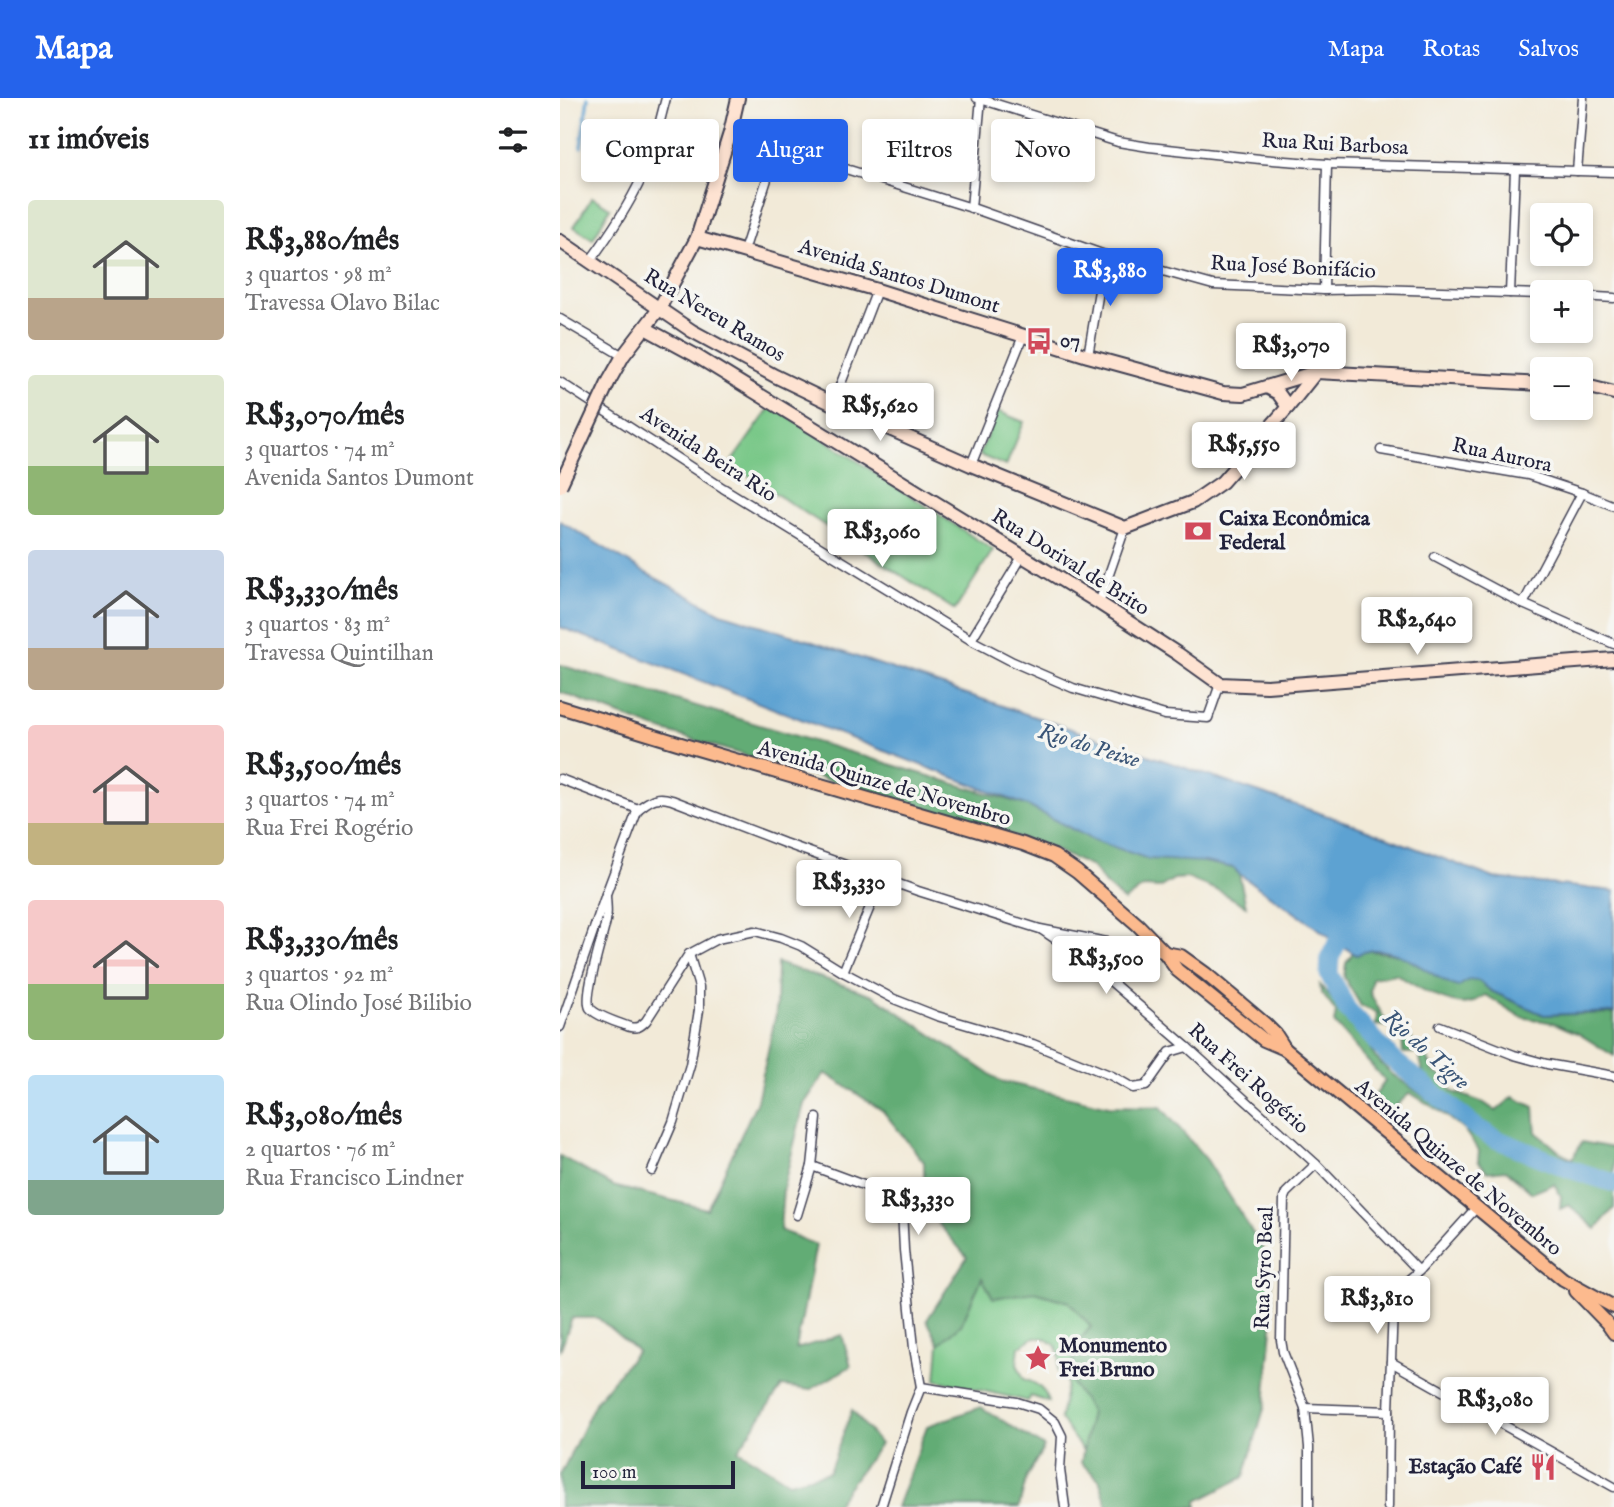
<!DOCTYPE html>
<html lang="pt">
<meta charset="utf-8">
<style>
body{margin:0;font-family:"IM FELL English",serif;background:#f6f6f6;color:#202124;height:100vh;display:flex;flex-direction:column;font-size:26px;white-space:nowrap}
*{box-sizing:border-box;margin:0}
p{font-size:23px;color:#757577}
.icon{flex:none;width:38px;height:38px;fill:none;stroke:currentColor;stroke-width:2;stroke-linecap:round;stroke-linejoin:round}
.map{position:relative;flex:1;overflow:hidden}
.sheet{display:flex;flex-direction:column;background:#fff;width:560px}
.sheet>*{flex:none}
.hud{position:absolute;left:21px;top:21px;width:665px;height:63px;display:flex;gap:14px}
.buttons{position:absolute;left:970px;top:105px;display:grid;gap:14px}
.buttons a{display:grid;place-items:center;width:63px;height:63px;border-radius:7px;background:#fff;box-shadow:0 4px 10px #0003;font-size:35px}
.scale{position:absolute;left:21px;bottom:18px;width:154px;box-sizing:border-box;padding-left:7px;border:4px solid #22223b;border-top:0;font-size:19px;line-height:24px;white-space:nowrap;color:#22223b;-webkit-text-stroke:5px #f6f6f2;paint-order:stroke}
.price{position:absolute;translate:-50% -60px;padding:0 16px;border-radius:7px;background:#fff;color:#222;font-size:23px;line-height:46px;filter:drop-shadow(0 2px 4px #0008)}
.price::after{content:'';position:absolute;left:50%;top:42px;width:21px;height:16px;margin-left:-10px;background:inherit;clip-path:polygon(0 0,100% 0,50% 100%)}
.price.current{background:#2563eb;color:#fff}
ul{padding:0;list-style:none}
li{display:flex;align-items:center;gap:21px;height:175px;padding:0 28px}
li span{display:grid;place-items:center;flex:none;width:196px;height:140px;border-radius:7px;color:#555}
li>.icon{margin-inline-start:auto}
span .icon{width:84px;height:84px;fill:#fffc;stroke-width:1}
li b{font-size:30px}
h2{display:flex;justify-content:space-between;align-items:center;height:84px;padding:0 28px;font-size:30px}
.tag{padding:0 24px;border-radius:7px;background:#fff;box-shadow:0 4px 10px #0003;font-size:24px;line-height:63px}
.tag.current{background:#2563eb;color:#fff}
header{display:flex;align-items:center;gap:42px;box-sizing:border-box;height:98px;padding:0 35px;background:#2563eb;color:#fff}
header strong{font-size:33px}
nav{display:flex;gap:38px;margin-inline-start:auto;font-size:24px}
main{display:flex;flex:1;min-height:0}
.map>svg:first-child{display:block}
</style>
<header>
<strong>Mapa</strong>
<nav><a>Mapa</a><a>Rotas</a><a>Salvos</a></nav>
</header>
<main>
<section class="sheet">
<h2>11 imóveis<svg class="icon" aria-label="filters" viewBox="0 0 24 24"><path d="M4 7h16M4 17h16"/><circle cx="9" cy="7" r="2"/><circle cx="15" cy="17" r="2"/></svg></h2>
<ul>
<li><span style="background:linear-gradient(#dfe7d0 70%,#b9a48a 0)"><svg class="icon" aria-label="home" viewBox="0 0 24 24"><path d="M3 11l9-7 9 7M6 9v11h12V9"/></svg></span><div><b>R$3,880/mês</b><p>3 quartos · 98 m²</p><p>Travessa Olavo Bilac</p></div></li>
<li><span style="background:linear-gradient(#dfe7d0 65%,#8fb573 0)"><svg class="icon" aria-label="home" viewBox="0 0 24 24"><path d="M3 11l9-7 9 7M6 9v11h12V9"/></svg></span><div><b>R$3,070/mês</b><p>3 quartos · 74 m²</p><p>Avenida Santos Dumont</p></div></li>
<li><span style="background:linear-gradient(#c9d6e8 70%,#b9a48a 0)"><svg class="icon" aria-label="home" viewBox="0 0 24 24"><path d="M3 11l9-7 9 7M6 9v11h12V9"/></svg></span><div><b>R$3,330/mês</b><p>3 quartos · 83 m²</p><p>Travessa Quintilhan</p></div></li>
<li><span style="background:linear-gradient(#f6c9c9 70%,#c2b280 0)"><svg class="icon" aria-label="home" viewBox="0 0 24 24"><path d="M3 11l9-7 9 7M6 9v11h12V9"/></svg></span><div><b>R$3,500/mês</b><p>3 quartos · 74 m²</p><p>Rua Frei Rogério</p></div></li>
<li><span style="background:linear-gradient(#f6c9c9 60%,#8fb573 0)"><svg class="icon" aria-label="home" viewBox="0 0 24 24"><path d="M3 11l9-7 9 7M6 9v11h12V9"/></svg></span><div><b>R$3,330/mês</b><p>3 quartos · 92 m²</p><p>Rua Olindo José Bilibio</p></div></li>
<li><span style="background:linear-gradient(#bfe0f5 75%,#7fa58c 0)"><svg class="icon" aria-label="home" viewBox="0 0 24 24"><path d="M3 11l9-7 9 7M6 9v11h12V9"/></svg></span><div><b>R$3,080/mês</b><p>2 quartos · 76 m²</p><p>Rua Francisco Lindner</p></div></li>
</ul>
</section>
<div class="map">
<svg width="1054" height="1409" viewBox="0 0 1054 1409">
<rect width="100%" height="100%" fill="#f6f6f2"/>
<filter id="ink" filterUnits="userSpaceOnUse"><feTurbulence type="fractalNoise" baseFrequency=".0143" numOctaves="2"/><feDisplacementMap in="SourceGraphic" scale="14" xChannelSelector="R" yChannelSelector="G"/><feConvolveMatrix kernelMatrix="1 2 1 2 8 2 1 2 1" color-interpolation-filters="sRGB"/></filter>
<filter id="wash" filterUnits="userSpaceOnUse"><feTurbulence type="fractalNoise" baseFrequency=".00686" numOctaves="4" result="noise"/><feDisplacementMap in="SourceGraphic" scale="28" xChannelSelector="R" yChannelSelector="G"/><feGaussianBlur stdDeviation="1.57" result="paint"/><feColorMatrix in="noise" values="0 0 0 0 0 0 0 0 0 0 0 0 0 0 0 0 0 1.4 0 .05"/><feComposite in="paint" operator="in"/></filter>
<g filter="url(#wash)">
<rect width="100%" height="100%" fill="#f2ead8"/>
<g fill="#78c787" stroke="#4d7461" stroke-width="2">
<path d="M32,99L50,110L33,141L14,129Z"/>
<path d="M212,307L433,452L395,512L170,366Z"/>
<path d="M437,313L464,324L446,368L419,357Z"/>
<path d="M422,1179L434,1199L475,1194L510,1204L531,1229V1314L523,1353L500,1321L507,1285L498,1273L499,1257L496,1248L485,1240H473L459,1249L457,1266L464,1281C477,1285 485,1291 488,1304L471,1298L468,1303L376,1282L379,1246L401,1227Z"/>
</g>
<g fill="#62ac74" stroke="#426758" stroke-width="2">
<path d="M0,567L469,708L531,741L674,770L679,776L686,808L659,793L627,780L614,781L599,790L583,789L564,803L545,786L532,769L488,749L398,721L94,630L0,594Z"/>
<path d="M795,851L842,857L919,883L931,893L984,917L1054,915V958L1019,936L994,925L961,919L926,897C921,899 915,904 910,905C890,910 853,887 836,876L812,880L810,895L825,922L850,937L853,945L864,951L873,973L891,983V993L924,1005L936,1013L953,999L974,1009L976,1034L1001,1055L1012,1061L1022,1044L1054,1050V1082L982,1059L951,1043L874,992L863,975L859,955H843L842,936L827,928L816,927L817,915L801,908L784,879L786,865Z"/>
<path d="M217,865L313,897L440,983L549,1008L601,1009L647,1062L711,1164L713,1219L705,1307L684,1379L637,1403V1409H548L539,1381L521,1365L531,1314L511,1284L515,1247L531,1229L509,1204L475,1194L433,1200L422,1180L401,1227L379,1246L367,1222L407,1159L364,1109V1064L323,1013L265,975L244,1006L223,1091L220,1132L256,1147L236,1251L282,1237L291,1268L250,1292L222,1288L178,1352L229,1384L269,1374L292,1312L320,1346L275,1407L269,1409H0V1378L36,1303L77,1253L38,1220H12L0,1253V1058L53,1088L147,1111L197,1003L216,916Z"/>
<path d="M760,887L773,902L780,913L789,920L805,941L815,959L832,976L873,1005L915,1031L935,1046L957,1057L1014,1078L1054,1091V1110L1036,1131L1009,1107L1000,1111L1001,1098L994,1086L972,1095L946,1072L928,1074L918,1063L919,1053L905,1033L881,1014L850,995L826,1017L811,1003L825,983L774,925L776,914L761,894Z"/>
<path d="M421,1309L484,1349L467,1378L459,1409H337L367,1328Z"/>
</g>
<path fill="#5da2d2" stroke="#406286" stroke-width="2" d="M0,423L86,475L161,515L244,541L792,726L934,780L1054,793V914L984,917L931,893L919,883L908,882L898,889C870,879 849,854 817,852C810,851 802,855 796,857L679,776L674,770L645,764L588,761L531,741L468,708L0,529Z"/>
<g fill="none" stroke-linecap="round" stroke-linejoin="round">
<path stroke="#5da2d2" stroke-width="3.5" d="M21,49L28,0"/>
<path stroke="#5da2d2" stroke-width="19" d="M789,822L770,859L769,876L787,911L831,960L917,1030L936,1041L1010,1071L1054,1085"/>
</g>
</g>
<g filter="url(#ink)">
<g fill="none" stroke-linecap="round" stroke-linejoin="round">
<defs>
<g id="street">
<path d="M417,0L558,44L589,49L700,61L767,66L1054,74"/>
<path d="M170,35L415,111L545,157L653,187L764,192L815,191L982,196"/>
<path d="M1017,73L1023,0"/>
<path d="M411,110L421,0"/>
<path d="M184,153L217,50"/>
<path d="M30,163C50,136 68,109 82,79C93,55 99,26 106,0"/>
<path d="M764,192L767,66"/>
<path d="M950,195L955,72"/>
<path d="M1020,198L1054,200"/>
<path d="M0,221L63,258"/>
<path d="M528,258L545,157"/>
<path d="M0,284L163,390L411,542L453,564L513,590L605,617L648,620L660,586"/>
<path d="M273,306L317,192"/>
<path d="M821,352L968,377L1022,395L1054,408"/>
<path d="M411,367L463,238"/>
<path d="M875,459L963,506L1054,546"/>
<path d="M539,505L565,430"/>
<path d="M963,506L1022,395"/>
<path d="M411,542L463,457"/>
<path d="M0,681L78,711"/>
<path d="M78,711C91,702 95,697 112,702L224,745L358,793L480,831L603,855"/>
<path d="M46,796C46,805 48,814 46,823C43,839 23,899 30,910C36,918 59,925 70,929C77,931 81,928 86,923L129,856L157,841L195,833L221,840L241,848L283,874L334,901L377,918L473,946L552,978L573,990L586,988L610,954L627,949"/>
<path d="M482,832L526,862L627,949L756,1066L859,1173"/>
<path d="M283,874L322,780"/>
<path d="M880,928L954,957L987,966L1054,978"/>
<path d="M0,929L46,796L78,711"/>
<path d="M252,1068L333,1098L339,1103L342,1111L344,1152L354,1250L361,1289L351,1314L321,1409"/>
<path d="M92,1073L113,1024L130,967L139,912V889L129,856"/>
<path d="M237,1117L252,1068L257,1020"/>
<path d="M831,1264L1054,1389"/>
<path d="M361,1289L457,1304L479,1311L495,1324L502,1338L500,1372L505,1409"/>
<path d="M745,1310L829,1313"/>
<path d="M749,1409V1349L745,1310L723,1254L721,1242L724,1100L726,1095L756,1066"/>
<path d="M828,1409L829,1313L833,1210L840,1189L859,1173L916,1110"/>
</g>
<g id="secondary">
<path d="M137,140L317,192L528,258L663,295L683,296L756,274L982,286"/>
<path d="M0,143L132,233L215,278L273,306L411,367L565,430L633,404L662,384L728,309L756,274"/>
<path d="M85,230L133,256L539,505L618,556L660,586L707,588L1054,561"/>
<path d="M49,283L63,258L99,211L137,140L170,35L178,0"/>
<path d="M707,289L718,295L728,309"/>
<path d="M1020,289H1030L1054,295"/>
</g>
<g id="primary">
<path d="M0,609L134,650L463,746L494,758L517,774L578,827L605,855L617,872L704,942L725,951L1003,1181L1054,1209"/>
<path d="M605,855L621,858L646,876L704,925L716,937L725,951"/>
<path d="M1016,1193L1047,1225L1054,1235"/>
</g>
</defs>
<use href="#street" stroke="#414053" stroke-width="11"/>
<use href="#secondary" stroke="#414053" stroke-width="16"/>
<use href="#primary" stroke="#414053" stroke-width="16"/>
<use href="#street" stroke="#fff" stroke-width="8"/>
<use href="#secondary" stroke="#fee3d2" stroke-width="12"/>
<use href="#primary" stroke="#fcba8e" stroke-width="12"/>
<defs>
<path id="secondary-bridge" d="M0,388L49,283"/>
</defs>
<use href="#secondary-bridge" stroke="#414053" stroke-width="16" stroke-linecap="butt"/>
<use href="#secondary-bridge" stroke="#fee3d2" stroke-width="12"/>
</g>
</g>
<defs>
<symbol id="bus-bare" viewBox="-9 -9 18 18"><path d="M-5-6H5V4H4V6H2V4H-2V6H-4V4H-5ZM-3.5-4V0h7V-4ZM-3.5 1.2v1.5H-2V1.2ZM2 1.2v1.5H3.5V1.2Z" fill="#d1495b" stroke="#f6f6f2" stroke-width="2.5" paint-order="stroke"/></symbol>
<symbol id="bank-bare" viewBox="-9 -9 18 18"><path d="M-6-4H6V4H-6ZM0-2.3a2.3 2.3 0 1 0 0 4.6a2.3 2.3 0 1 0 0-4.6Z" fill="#d1495b" stroke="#f6f6f2" stroke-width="2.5" paint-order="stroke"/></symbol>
<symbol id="sight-bare" viewBox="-9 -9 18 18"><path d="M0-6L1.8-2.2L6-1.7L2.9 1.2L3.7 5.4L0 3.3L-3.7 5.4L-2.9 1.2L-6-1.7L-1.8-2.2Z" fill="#d1495b" stroke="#f6f6f2" stroke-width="2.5" paint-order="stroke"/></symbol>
<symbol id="restaurant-bare" viewBox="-9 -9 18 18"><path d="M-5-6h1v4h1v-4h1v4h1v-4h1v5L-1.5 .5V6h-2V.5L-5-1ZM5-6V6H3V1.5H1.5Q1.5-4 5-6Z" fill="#d1495b" stroke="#f6f6f2" stroke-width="2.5" paint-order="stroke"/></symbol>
</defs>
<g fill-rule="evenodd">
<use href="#bus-bare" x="460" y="224" width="38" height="38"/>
<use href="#bank-bare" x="619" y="414" width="38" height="38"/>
<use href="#sight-bare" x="459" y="1241" width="38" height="38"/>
<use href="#restaurant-bare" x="964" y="1350" width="38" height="38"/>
</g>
<g text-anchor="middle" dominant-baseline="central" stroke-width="7" stroke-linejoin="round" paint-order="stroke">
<g font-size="21" fill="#22223b" stroke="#f6f6f2">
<text transform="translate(775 47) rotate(3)">Rua Rui Barbosa</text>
<text transform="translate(733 170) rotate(3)">Rua José Bonifácio</text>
<text transform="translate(339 179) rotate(17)">Avenida Santos Dumont</text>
<text transform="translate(154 218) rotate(31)">Rua Nereu Ramos</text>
<text transform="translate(148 357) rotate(33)">Avenida Beira Rio</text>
<text transform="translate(942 358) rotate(12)">Rua Aurora</text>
<text transform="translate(510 465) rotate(32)">Rua Dorival de Brito</text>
<text transform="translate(324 686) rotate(16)">Avenida Quinze de Novembro</text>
<text transform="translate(688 981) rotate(42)">Rua Frei Rogério</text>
<text transform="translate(898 1070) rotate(40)">Avenida Quinze de Novembro</text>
<text transform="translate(705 1170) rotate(-88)">Rua Syro Beal</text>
</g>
<g font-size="21" font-weight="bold" fill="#22223b" stroke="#f6f6f2" text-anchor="start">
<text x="500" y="243">07</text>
<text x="659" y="421">Caixa Econômica<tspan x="659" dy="24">Federal</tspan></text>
<text x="499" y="1248">Monumento<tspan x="499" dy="24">Frei Bruno</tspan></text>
<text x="962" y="1369" text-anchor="end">Estação Café</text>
</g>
<g font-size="23" font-style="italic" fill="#3a5577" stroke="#f6f6f2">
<text transform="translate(529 648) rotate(17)">Rio do Peixe</text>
<text transform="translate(866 952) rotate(42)">Rio do Tigre</text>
</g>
</g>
</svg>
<div class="buttons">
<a><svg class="icon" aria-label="locate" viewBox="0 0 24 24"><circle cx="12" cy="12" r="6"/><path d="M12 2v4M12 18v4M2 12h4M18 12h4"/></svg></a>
<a>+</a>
<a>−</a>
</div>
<div class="scale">100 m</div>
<b class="price current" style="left:550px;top:210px">R$3,880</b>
<b class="price" style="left:731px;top:285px">R$3,070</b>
<b class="price" style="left:320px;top:345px">R$5,620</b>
<b class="price" style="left:684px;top:384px">R$5,550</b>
<b class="price" style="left:322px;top:471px">R$3,060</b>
<b class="price" style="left:857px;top:559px">R$2,640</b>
<b class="price" style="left:289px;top:822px">R$3,330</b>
<b class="price" style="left:546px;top:898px">R$3,500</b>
<b class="price" style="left:358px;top:1139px">R$3,330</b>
<b class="price" style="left:817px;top:1238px">R$3,810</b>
<b class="price" style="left:935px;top:1339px">R$3,080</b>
<div class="hud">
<a class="tag">Comprar</a>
<a class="tag current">Alugar</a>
<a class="tag">Filtros</a>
<a class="tag">Novo</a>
</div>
</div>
</main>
